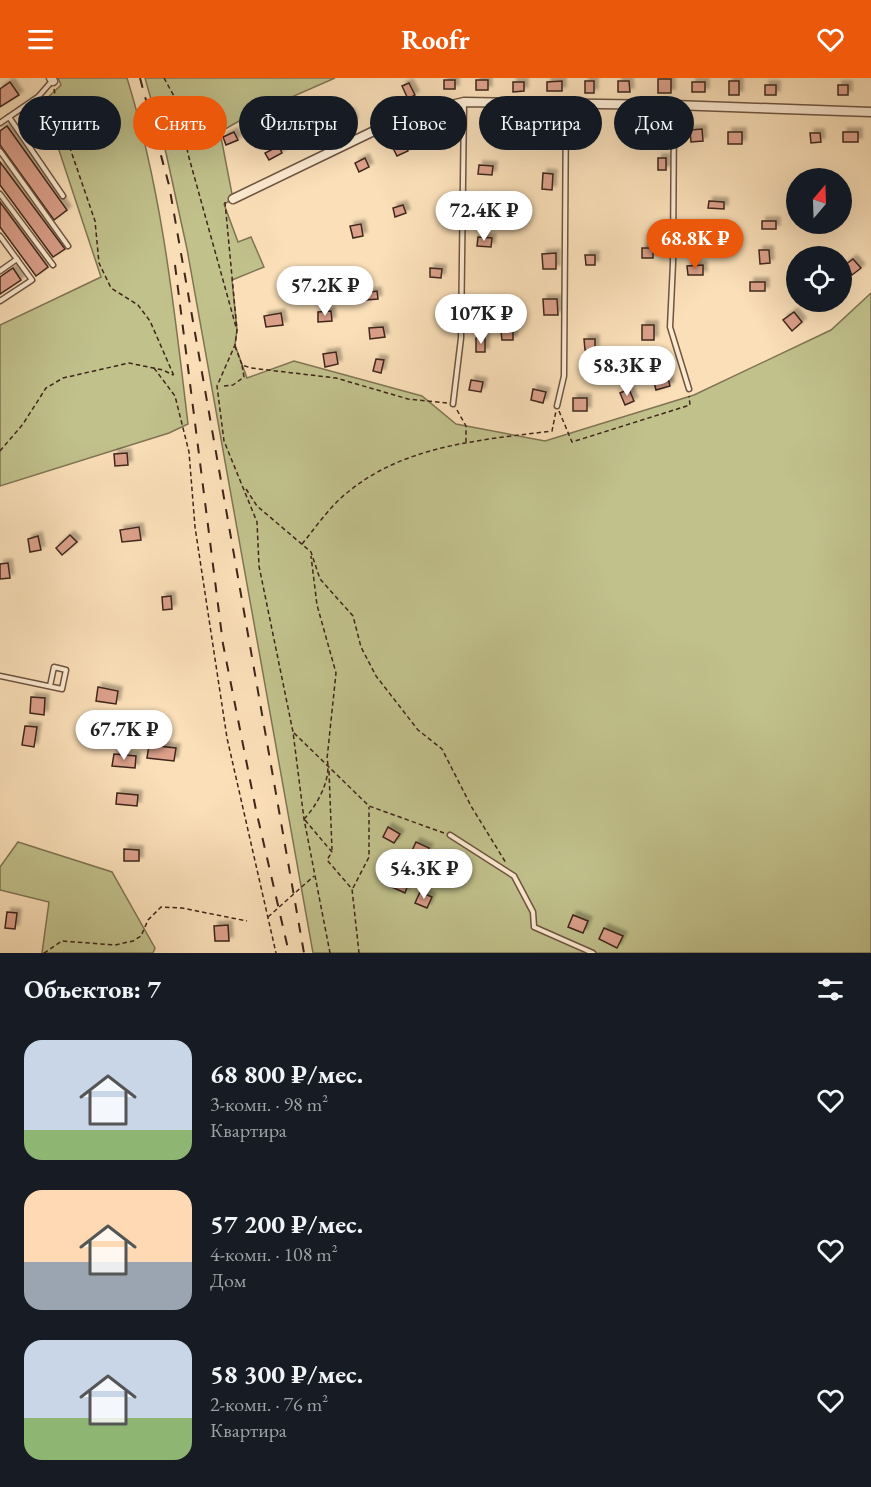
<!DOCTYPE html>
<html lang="ru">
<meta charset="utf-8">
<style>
body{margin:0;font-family:"EB Garamond",serif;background:#242831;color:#f1f3f6;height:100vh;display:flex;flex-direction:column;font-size:22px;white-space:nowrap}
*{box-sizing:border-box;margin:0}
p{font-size:20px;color:#9ea1a6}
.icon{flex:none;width:33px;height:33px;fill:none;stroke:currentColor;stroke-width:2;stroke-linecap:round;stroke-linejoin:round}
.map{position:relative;height:875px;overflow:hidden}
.details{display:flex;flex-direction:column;background:#171b24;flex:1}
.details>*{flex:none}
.guide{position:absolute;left:18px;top:18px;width:836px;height:54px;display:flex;gap:12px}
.needle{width:39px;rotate:19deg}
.fabs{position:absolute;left:786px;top:90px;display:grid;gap:12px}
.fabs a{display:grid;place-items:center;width:66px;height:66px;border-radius:50%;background:#171b24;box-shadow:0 6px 24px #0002;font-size:30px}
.price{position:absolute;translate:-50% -51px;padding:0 14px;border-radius:21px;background:#fff;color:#222;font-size:20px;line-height:39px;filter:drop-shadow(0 2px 3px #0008)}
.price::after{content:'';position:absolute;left:50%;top:36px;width:18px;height:14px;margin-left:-9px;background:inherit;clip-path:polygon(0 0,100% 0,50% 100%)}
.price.current{background:#ea580c;color:#fff}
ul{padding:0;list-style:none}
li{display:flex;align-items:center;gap:18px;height:150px;padding:0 24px}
li span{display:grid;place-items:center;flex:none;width:168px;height:120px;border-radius:18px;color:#555}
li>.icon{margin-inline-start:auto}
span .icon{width:72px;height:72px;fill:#fffc;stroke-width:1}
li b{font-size:26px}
h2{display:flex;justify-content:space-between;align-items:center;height:72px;padding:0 24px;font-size:26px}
.chip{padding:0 21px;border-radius:27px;background:#171b24;box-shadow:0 6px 24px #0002;font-size:21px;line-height:54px}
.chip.current{background:#ea580c;color:#fff}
header{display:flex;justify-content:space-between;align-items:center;height:78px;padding:0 24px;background:#ea580c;color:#fff;font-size:27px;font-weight:700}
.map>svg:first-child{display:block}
</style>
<header><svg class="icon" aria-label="menu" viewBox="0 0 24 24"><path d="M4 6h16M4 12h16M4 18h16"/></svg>Roofr<svg class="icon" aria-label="heart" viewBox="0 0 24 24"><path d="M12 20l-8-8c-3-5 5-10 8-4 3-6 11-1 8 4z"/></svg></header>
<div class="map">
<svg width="871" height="875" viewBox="0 0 871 875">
<defs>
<filter id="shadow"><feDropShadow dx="4" dy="-4" stdDeviation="1.5" flood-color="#0004"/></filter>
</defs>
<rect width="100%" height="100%" fill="#fadfb8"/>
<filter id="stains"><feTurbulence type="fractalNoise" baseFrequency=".00333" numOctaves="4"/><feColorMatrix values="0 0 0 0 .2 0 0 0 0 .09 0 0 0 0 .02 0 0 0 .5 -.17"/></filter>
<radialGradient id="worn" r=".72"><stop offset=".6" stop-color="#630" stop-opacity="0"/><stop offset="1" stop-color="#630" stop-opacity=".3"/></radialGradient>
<g fill="#c1c18c" stroke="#807454" stroke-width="1.5">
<path d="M58,0H127C162,113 174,229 188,346L169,355L0,408V247L101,199L43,24L61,7Z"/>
<path d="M145,0H335L246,39L220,54L233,121L224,126L238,164L251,159L264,189L232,202L237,252L235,267L247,300L294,283L422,318L456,346L545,363L694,317L831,252L871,215V875H313L187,171L166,75Z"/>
<path d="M18,764L112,794L155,870L153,875H42L49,824L0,812V789Z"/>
</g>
<g fill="#dca08b" stroke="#3f261b" stroke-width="1.5" filter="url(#shadow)">
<rect x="658" y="1" width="13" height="14"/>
<rect x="444" y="2" width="11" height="9"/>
<rect x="476" y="2" width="12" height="10"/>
<path d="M562,3V13H547V4Z"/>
<rect x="585" y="3" width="9" height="12"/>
<path d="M618,3H629L630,14H618Z"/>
<rect x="729" y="3" width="10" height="14"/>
<path d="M10,4L19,17L0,29V11Z"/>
<path d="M513,4H524V13L513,14Z"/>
<rect x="692" y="4" width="13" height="10"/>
<path d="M409,5L415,17L408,21L402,8Z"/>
<rect x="765" y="7" width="11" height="10"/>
<rect x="838" y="7" width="10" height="10"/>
<path d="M350,34L354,43L346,47L342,38Z"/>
<path d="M443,41L446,59L435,61L432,42Z"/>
<path d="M7,48L67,132L54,142L0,67V53Z"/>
<path d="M702,51L703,63L691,64L690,52Z"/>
<path d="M234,54L238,62L226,67L223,59Z"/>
<rect x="728" y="54" width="14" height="12"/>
<rect x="843" y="54" width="15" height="10"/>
<path d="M810,55H820L821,64L811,65Z"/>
<path d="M402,60L408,73L397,78L391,66Z"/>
<path d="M279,68L282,75L269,82L265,75Z"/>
<path d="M365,80L369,89L359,94L355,85Z"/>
<rect x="658" y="80" width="8" height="12"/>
<path d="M0,84L65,171L53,179L0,107Z"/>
<path d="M479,87L493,88L492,97L478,96Z"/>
<path d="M543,95L553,96L552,112L542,111Z"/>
<path d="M479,120L490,121L489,132L478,131Z"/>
<path d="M709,123L724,124V131L708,130Z"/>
<path d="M0,124L48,189L36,198L0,149Z"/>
<path d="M403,127L406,135L395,139L393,130Z"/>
<rect x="762" y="143" width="14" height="8"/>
<path d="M361,146L363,158L353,160L350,148Z"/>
<path d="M478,159L492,160L491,169L477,168Z"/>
<rect x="642" y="170" width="11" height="10"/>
<path d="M759,172H769L770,185L760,186Z"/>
<path d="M556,175V191H543L542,176Z"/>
<path d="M585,177H595V187H586Z"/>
<path d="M853,181L861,190L852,197L845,187Z"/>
<path d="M703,187V197H688L687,188Z"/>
<path d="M13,190L21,202L0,216V199Z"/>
<path d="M430,190L442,191L441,200L430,199Z"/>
<rect x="750" y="204" width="15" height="9"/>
<path d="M377,213L378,221L366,222L365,215Z"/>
<path d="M543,221H557L558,237H544Z"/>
<path d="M331,233L332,243L318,244V234Z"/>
<path d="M794,234L802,244L792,253L783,242Z"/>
<path d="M281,235L283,247L266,249L264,238Z"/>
<rect x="642" y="247" width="12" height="15"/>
<path d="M383,249L385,259L370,261L369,250Z"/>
<path d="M501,254H513V262H502Z"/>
<rect x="476" y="260" width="9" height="14"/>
<path d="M584,261H595V272H585Z"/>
<path d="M336,274L338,286L325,289L323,276Z"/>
<path d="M376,281L384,282L381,295L373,293Z"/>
<path d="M667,296L670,308L656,312L653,300Z"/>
<path d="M471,302L483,304L481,314L469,312Z"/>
<path d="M533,311L546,314L543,325L531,322Z"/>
<path d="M629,311L634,323L625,327L620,315Z"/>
<rect x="573" y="320" width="14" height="13"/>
<path d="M127,375L128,387L115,388L114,376Z"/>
<path d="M139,449L141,462L122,464L120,452Z"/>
<path d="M70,457L77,464L62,477L56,470Z"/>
<path d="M38,458L41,472L30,474L28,461Z"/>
<path d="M8,485L10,500L0,501V486Z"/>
<path d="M171,518L172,531L163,532L162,519Z"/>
<path d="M98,609L118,613L116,626L96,623Z"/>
<path d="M31,619L45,620L44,637L30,635Z"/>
<path d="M25,648L37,649L34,669L22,667Z"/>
<path d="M149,667L176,670L174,683L147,680Z"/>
<path d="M114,676L136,678L135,690L112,688Z"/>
<path d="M117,715L138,717L137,728L116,726Z"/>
<path d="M388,749L400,756L394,765L383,759Z"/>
<path d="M416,764L429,770L422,783L410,777Z"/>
<path d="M124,771L139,772V783H124Z"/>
<path d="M403,798L410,801L405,815L385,806L388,799L400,804Z"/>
<path d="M420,814L432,819L427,830L415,825Z"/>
<path d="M7,834L17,835L15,851L5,850Z"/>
<path d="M573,837L588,843L583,855L568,849Z"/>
<path d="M228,847L229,863H215L214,848Z"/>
<path d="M604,850L623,858L617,870L599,861Z"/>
</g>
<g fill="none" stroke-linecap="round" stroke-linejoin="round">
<defs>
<g id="service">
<path d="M674,28L673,185L670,249L689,311"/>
<path d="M9,39L63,118"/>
<path d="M0,45L38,19L52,3"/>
<path d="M0,73L68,168"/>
<path d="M0,116L53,187"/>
<path d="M0,158L32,202L0,223"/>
<path d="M0,193L17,181"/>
<path d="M453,326L461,260L464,25"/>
<path d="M557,328L564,298L566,26"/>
<path d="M0,598L62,611L66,592L54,589L50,608"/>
<path d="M450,757L514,798L533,834L534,849L593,875"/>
</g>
<g id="minor">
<path d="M51,0L53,3"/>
<path d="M233,121L405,38L464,24L674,27L871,34"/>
</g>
</defs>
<use href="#service" stroke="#6e5442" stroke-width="7"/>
<use href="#minor" stroke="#6e5442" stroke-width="11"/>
<g stroke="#3f261b" stroke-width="1.5" stroke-dasharray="4.5 3" stroke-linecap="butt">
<path d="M164,0L180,29L188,76L236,249"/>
<path d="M54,11L59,38L95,143L99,185L111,210L138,227L150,243L174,298"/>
<path d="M225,124L237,252L235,267L217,308L224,363L257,444L259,488L293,654L304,741L330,875"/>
<path d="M235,268L242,287L251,290L336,300L408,321L447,325"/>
<path d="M154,290L175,318L189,374L195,449L227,660L276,875"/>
<path d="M224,308L233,307L244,299L242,287"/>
<path d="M457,332L466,348V364"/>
<path d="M559,333L572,364L690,327L689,318"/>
<path d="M0,373L23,346L46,310L63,300L129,285L163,292L173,297"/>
<path d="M246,411L257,428L311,474L320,501L353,538L361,569L376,598L418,652L442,671L471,728L506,785"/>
<path d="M302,466C316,449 330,428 348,414C405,367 481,362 552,353L556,333"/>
<path d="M294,655L369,728L444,755"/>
<path d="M329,693L332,772"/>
<path d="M304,741C317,728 332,700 327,681L336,595L317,527L311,478"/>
<path d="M305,742L332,774L327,782L352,811L359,875"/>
<path d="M353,810L369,779V729"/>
<path d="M268,839L314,798"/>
<path d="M44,875L62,863L115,867L133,863L141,858L148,842L161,829L182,830L247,843"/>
</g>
<use href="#service" stroke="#fcead1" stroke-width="4"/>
<use href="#minor" stroke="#fcead1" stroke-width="8"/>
<g stroke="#3f261b" stroke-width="2" stroke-dasharray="10 10" stroke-linecap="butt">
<path d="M140,0L169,107L304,875"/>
<path d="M175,187L223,566L256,732L289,875"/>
</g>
</g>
<rect width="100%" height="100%" filter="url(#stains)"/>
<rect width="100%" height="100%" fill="url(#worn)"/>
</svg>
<div class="fabs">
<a><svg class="needle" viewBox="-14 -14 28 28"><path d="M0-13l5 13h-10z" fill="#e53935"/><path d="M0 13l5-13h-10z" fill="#9ea1a6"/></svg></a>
<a><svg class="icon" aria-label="locate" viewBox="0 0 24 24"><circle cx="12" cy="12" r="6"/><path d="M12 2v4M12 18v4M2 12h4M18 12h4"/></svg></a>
</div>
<b class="price" style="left:484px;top:164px">72.4K ₽</b>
<b class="price current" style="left:695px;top:192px">68.8K ₽</b>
<b class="price" style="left:325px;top:239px">57.2K ₽</b>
<b class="price" style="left:481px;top:267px">107K ₽</b>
<b class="price" style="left:627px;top:319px">58.3K ₽</b>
<b class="price" style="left:124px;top:683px">67.7K ₽</b>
<b class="price" style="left:424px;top:822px">54.3K ₽</b>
<div class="guide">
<a class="chip">Купить</a>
<a class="chip current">Снять</a>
<a class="chip">Фильтры</a>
<a class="chip">Новое</a>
<a class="chip">Квартира</a>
<a class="chip">Дом</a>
</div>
</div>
<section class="details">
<h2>Объектов: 7<svg class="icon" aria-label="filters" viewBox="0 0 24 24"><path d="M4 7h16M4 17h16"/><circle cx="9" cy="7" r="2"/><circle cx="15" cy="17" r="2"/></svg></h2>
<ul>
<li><span style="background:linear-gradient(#c9d6e8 75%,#8fb573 0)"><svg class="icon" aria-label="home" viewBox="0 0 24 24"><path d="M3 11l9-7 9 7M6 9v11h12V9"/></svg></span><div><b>68 800 ₽/мес.</b><p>3-комн. · 98 m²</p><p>Квартира</p></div><svg class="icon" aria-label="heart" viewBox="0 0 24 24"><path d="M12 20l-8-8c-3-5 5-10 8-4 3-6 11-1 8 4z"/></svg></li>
<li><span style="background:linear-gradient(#ffd9b3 60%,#9aa5b1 0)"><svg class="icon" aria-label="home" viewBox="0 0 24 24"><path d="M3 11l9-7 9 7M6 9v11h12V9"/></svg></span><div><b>57 200 ₽/мес.</b><p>4-комн. · 108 m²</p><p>Дом</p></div><svg class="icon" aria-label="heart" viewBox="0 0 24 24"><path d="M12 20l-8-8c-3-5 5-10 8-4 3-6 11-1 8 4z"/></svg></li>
<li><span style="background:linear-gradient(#c9d6e8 65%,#8fb573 0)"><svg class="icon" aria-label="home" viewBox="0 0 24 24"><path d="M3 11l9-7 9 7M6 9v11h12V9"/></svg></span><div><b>58 300 ₽/мес.</b><p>2-комн. · 76 m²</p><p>Квартира</p></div><svg class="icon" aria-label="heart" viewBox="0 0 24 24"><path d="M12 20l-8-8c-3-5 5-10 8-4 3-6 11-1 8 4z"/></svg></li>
</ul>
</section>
